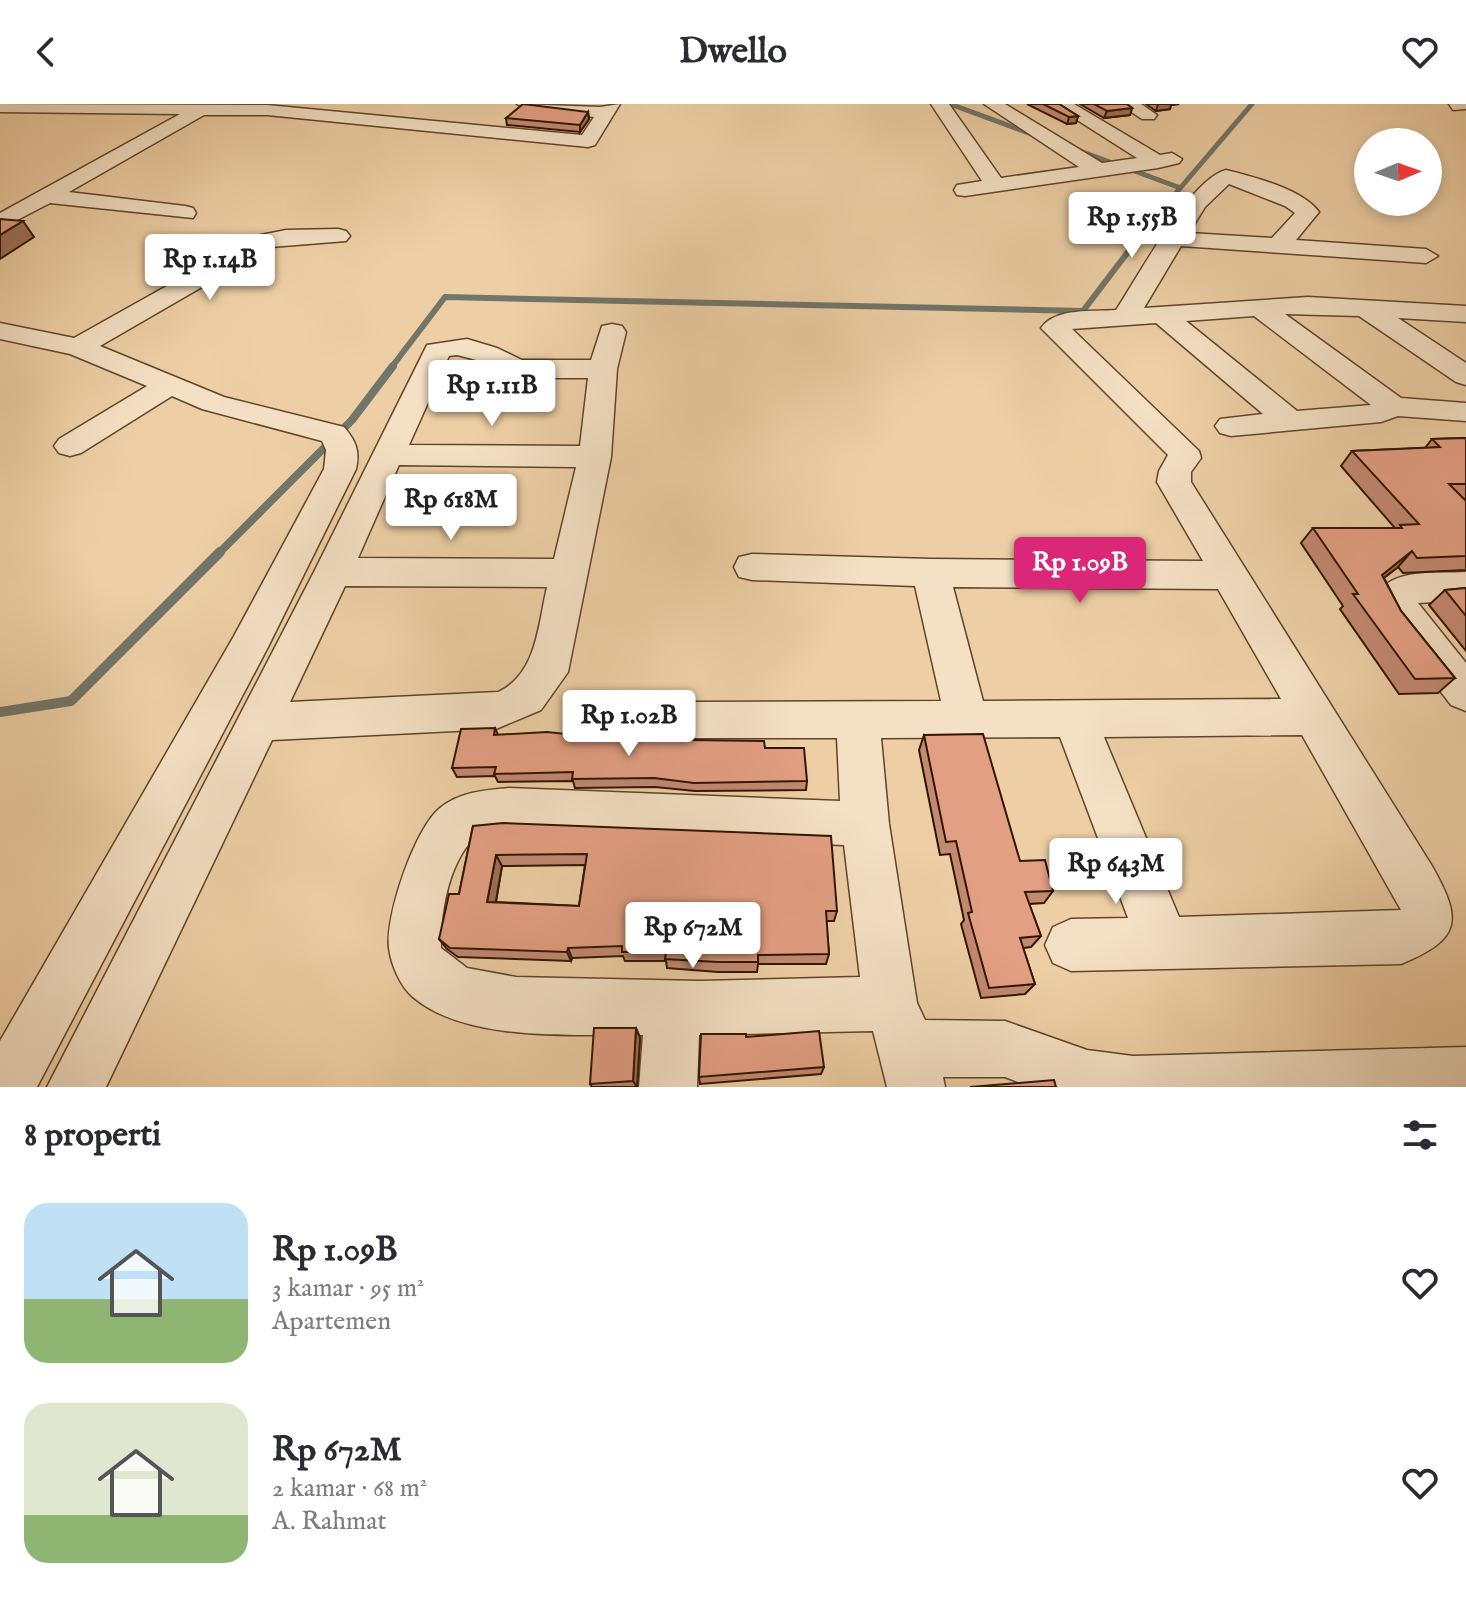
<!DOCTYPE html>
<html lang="id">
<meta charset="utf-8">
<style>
body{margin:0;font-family:"IM FELL English",serif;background:#f2f2f3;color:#2b2b33;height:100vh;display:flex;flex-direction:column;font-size:30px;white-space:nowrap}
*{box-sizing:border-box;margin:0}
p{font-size:26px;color:#7c7c81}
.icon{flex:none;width:44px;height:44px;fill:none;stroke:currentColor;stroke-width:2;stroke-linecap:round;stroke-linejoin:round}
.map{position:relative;height:983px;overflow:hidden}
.drawer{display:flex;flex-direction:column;background:#fff;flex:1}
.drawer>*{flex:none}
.needle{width:52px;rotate:88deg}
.buttons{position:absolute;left:1354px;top:24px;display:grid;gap:16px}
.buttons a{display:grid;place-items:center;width:88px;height:88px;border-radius:50%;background:#fff;box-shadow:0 4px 12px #0003;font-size:40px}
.price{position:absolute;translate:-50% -68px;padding:0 18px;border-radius:8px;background:#fff;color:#222;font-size:26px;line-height:52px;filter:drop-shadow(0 2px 4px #0008)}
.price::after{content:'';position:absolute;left:50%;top:48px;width:24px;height:18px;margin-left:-12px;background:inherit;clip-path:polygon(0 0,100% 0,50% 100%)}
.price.selected{background:#db2777;color:#fff}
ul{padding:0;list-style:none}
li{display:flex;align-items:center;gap:24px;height:200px;padding:0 24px}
li span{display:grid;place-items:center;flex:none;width:224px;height:160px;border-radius:24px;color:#555}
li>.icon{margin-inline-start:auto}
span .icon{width:96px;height:96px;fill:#fffc;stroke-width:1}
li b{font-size:34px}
h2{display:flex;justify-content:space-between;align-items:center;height:96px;padding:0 24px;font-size:34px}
header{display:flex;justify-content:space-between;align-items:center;height:104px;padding:0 24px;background:#fff;font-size:36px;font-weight:700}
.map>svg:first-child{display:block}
</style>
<header><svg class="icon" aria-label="back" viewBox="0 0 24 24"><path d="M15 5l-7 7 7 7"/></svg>Dwello<svg class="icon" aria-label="heart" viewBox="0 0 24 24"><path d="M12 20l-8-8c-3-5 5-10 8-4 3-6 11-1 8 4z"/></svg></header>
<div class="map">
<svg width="1466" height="983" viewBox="0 0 1466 983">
<rect width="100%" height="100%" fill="#eecfa5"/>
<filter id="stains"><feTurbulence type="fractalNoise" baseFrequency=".0025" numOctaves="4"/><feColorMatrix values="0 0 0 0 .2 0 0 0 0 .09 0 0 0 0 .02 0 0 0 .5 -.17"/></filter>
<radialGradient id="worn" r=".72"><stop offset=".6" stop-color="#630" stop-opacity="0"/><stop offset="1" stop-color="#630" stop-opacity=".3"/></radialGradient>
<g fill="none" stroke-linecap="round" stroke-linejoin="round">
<g stroke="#71756a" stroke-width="5">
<path d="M950,0L1037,32"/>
<path d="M1077,46L1178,83"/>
<path d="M1152,117L1252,0"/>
</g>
<path stroke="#71756a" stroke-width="6" d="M391,264L445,193L1083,207L1153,115"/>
<path stroke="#71756a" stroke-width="8" d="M218,450L352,316L393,262"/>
<path stroke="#71756a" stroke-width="10" d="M0,608L71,597L220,448"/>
<defs>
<g id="minor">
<path d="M0,0L267,1L582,31L594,13L526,5L517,0L600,3L620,0L595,41L588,43L267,11H204L69,88L185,102L193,104L196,109L193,114L50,99L0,125V109L180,10L0,8Z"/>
<path d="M931,0H949L1001,74L1079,63L984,0H1005L1102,59L1137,54L1052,0H1074L1160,51L1172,49L1182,55L1179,59L1158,64L965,92L957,91L954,86L957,81L982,77Z"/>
<path d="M1119,0H1141L1157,11L1154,15H1142Z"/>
<path d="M1449,0H1466V5L1453,6Z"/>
<path d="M1226,66C1254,73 1302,85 1319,108L1296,136L1426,145L1438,152L1426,159L1181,142L1144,204L1308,193L1466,202V218L1398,214L1466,259V281L1456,278L1359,212L1285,210L1401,294L1466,299V317L1398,312L1381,318L1231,332L1220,329L1215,322L1220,315L1263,310L1156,219L1072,225L1199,347L1201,354L1191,368V378L1432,762C1463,817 1461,835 1401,860L1071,867L1053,859L1045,841L1053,823L1071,815L1128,814L1060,633L881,634L889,720L917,899L925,916L1005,917L1087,946L1133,952L1466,943V983H1031L1005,973H943L945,983H887L873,927L699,931L697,983H639L643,931C575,930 467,939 413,893C400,882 391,860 389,844C385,812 415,724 440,704C459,688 486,686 509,684L840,697L837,634H692L677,629L670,616L677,603L692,598L941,597L915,482L752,476L739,473L734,463L739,453L752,450L931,455L1203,457L1157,378L1159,367L1168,351L1041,224C1056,203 1093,208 1116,206C1138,173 1190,75 1226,66ZM1229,80L1285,102L1295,109L1272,134L1189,129L1205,103ZM1254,212L1371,301L1297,307L1186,217ZM953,483L1218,485L1281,595L983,597ZM1302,631L1401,806L1179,813L1104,633ZM509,728L844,741L860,873L700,877L516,873L467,864L441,844C440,809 449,754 478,731Z"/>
<path d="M338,125L346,127L350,132L346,137L271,143L100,242L224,293L344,323C356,337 360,347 356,365L268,543L37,983H0V937L234,532L324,365L326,346L322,337L202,305L172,292L81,349L70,352L59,349L54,342L59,335L147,282L70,250L0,235V219L74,234L256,132L286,126Z"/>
<path d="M612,220L622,222L626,228L617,265L611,353L568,568L541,606L496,625L272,636L106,983H47L314,468L427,241L467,235L497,244L522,256H591L602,222ZM457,251L484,258L478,265L482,271L492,274H588L580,342L409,341L449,252ZM399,361L576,363L554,455L358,454ZM345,482L547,483C538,521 537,570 498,588L290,598Z"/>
<path d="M1466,468V496L1418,499L1466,559V607L1451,601L1389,520L1377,491C1392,463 1438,470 1466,468Z"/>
</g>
</defs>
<use href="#minor" stroke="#604429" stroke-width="3"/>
<use href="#minor" fill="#f4e0c4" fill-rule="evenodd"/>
</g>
<g fill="#c38971" stroke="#301500" stroke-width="2" fill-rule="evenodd">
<path d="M1027,0H1059L1078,12L1076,19L1067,20Z"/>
<path d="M1080,0H1127L1132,4L1130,11L1104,14Z"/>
<path d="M1146,0H1179L1171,1L1170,5L1156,7Z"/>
<path d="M588,8L589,15L580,28L507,21L506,14Z"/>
<path d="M1466,334V395H1463L1466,397V466L1403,469L1398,463L1384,474L1401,507L1455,574L1438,589L1399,590L1340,505L1343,502L1301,439L1313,424H1395L1341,362L1352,347L1425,344L1432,335Z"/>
<path d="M1466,484V547L1429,501L1445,486Z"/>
<path d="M495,624L498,631L614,635L765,644L807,677L806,686L695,687L655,683L575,684L573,677L498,678L495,672L457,673L452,664Z"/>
<path d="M924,631L1020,757L1053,787L1044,799L1029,800L1041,832L1031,843L1023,844L1035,880L1025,890L981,894L961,820L964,816L950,750L940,751L919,646Z"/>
<path d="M473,722L837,807L834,817H826L829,850L826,860H758L757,868H718L667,864L666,857H625L623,852L572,854L571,857L458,853L447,845L439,835L459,790ZM585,761L579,802L496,798L502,762Z"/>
<path d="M636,924L640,934L637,983H592L590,980Z"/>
<path d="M746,933L824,963L821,970L700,980L699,973Z"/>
</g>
<g fill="#9f6f5c" stroke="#301500" stroke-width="2">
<path d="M1158,0H1179L1171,1L1170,5L1156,7Z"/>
<path d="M1132,4L1130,11L1104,14L1107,7Z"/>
<path d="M588,8L589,15L580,28V21Z"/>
<path d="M1078,12L1076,19L1067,20L1069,13Z"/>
<path d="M23,117L34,133L0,155V131Z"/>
<path d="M1412,447L1398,463L1368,486L1382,471Z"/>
<path d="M496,751L502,762L494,808L487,798Z"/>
<path d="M568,844L572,854L571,857L567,848Z"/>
<path d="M636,924L640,934L637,983L633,977Z"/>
</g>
<g fill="#e39f83" stroke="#301500" stroke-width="2" fill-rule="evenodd">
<path d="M523,0L588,8L580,21L506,14Z"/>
<path d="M1043,0H1059L1078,12L1069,13Z"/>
<path d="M1094,0H1127L1132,4L1107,7Z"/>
<path d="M0,115L23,117L0,131Z"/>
<path d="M1466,334V380H1449L1466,397V452L1417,454L1412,447L1382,471L1401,507L1455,574L1415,575L1353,490H1358L1313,424H1402L1400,421L1419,420L1352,347L1440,343L1432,335Z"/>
<path d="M1466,484V512L1445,486Z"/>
<path d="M495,624L494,631L547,628L614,635L764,637L765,644H804L807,677L694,679L654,674L572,675L573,668L494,670L496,663L452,664L461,625Z"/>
<path d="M983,630L1020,757L1045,756L1053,787L1025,788L1041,832L1020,834L1035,880L989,884L968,809L972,808L956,737L946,738L924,631Z"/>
<path d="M503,719L831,732L837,807H826L829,850L758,851V858H718L665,855L666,848H622V842L568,844L567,848L450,844L439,835L449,790H459L473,722ZM587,750L579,802L487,798L496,751Z"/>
<path d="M594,924H636L633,977L590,980Z"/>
<path d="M819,927L824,963L699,973L701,930H746V933Z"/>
<path d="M1054,976L1056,983H970Z"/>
</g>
<rect width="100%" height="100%" filter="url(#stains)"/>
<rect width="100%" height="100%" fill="url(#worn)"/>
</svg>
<div class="buttons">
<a><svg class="needle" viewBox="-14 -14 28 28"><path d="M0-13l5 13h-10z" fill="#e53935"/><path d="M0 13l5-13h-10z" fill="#7c7c81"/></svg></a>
</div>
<b class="price" style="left:1132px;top:156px">Rp 1.55B</b>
<b class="price" style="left:210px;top:198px">Rp 1.14B</b>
<b class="price" style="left:492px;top:324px">Rp 1.11B</b>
<b class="price" style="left:451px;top:438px">Rp 618M</b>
<b class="price selected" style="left:1080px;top:501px">Rp 1.09B</b>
<b class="price" style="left:629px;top:654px">Rp 1.02B</b>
<b class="price" style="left:1116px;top:802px">Rp 643M</b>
<b class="price" style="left:693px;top:866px">Rp 672M</b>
</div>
<section class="drawer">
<h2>8 properti<svg class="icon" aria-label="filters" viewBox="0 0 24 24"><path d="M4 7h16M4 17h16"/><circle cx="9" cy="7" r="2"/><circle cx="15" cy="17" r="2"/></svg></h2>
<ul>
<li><span style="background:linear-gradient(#bfe0f5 60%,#8fb573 0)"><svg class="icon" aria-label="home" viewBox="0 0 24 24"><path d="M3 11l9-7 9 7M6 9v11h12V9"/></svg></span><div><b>Rp 1.09B</b><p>3 kamar · 95 m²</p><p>Apartemen</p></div><svg class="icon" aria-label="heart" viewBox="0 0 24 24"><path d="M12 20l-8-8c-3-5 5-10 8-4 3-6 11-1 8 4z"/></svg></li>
<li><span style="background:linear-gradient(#dfe7d0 70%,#8fb573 0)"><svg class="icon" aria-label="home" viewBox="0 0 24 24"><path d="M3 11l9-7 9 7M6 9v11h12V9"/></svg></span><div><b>Rp 672M</b><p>2 kamar · 68 m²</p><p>A. Rahmat</p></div><svg class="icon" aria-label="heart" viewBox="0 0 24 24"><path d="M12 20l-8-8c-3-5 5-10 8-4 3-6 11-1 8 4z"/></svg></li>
</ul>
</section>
